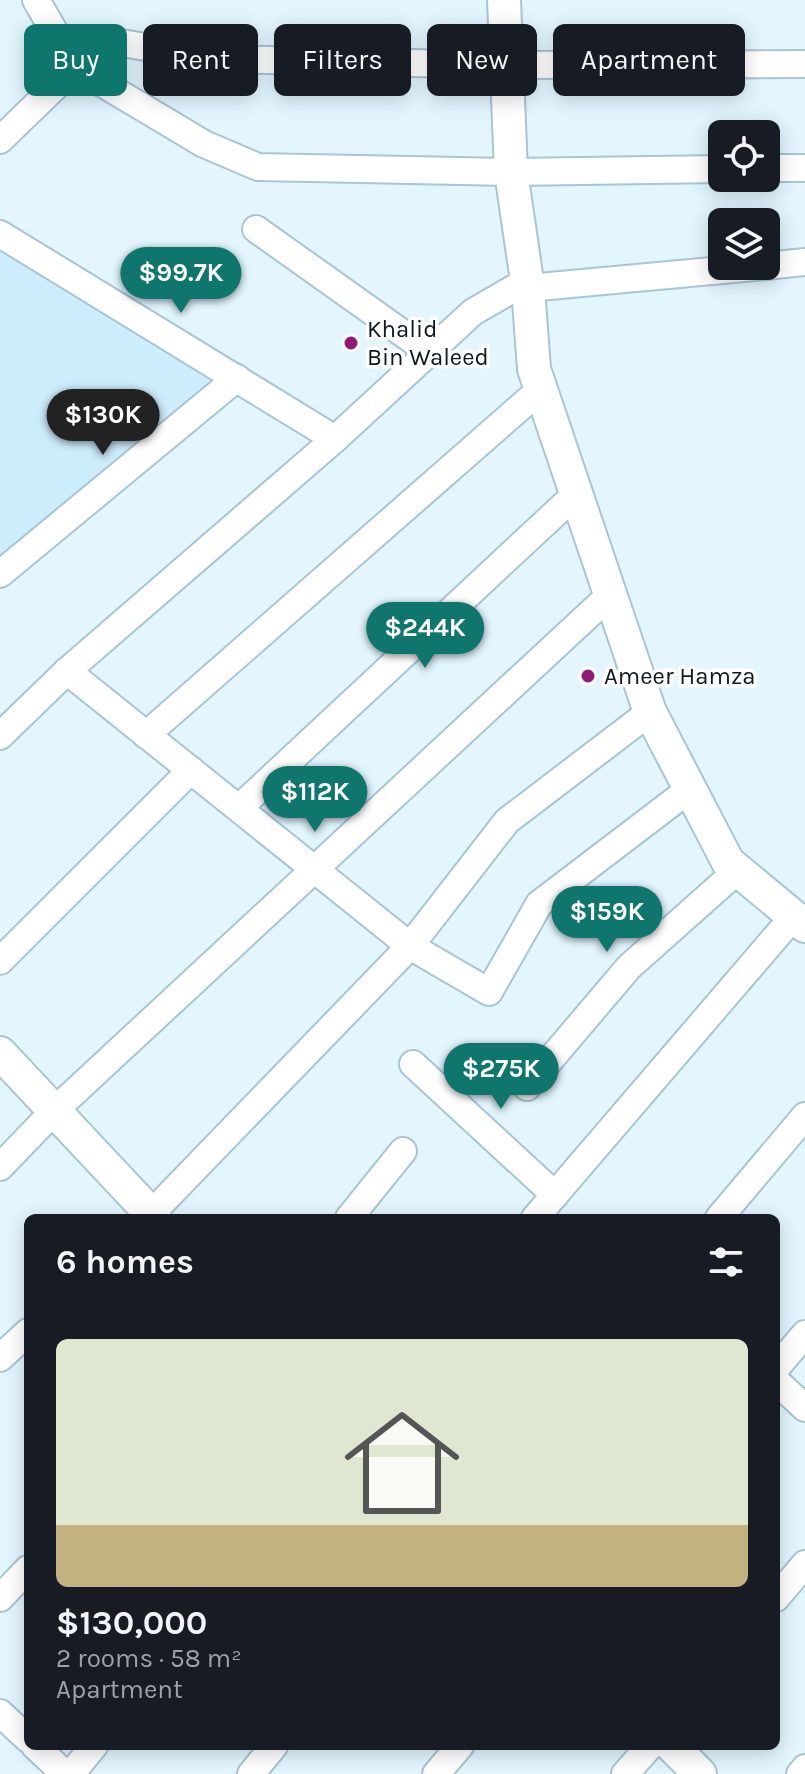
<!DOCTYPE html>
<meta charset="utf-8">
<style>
body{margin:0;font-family:Karla,sans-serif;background:#20242c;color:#f1f3f6;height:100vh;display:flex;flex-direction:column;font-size:30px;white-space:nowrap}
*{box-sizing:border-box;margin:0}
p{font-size:26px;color:#9ea1a6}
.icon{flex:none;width:44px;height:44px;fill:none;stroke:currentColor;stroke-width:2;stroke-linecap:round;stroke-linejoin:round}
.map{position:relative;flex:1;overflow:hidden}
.side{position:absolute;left:24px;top:1214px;width:756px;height:536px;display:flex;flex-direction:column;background:#171b24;border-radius:12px;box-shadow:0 4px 20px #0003}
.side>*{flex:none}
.banner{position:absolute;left:24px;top:24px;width:758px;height:72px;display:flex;gap:16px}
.fabs{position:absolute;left:708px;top:120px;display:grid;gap:16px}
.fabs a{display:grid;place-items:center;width:72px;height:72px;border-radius:12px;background:#171b24;box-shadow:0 4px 20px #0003;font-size:40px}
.price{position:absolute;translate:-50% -68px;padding:0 18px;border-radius:28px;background:#0f766e;color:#fff;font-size:26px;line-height:52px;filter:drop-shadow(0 2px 4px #0008)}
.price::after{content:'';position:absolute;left:50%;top:48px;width:24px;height:18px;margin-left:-12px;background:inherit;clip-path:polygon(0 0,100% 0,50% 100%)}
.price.on{background:#222;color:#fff}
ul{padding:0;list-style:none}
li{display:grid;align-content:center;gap:16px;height:424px;padding:0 32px}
li span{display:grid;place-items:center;height:248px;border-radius:12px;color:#555}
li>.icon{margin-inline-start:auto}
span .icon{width:144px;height:144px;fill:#fffc;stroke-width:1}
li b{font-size:34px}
h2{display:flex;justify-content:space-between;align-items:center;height:96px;padding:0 32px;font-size:34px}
.chip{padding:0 28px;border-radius:12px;background:#171b24;box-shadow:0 4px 20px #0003;font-size:28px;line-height:72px}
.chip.on{background:#0f766e;color:#fff}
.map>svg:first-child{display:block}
</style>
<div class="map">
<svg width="805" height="1774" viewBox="0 0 805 1774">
<rect width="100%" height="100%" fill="#e3f6ff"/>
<path fill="#cdecfc" d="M0,234L237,378L0,574Z"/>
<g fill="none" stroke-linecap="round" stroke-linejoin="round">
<defs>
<g id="minor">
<path d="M36,0L75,67L204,144L258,167L511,172L722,169"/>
<path d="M0,140L93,50L115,42L220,59L507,65L805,64"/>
<path d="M766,168H805"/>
<path d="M256,229L429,352"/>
<path d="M0,234L335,439"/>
<path d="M766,266L805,262"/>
<path d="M528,288L766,266"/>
<path d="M0,574L237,378"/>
<path d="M67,671L410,946L489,992L539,904L690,789"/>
<path d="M146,735L541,389"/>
<path d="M0,736L67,671L335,439L473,312L525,282"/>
<path d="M239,808L576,494"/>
<path d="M0,961L191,770"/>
<path d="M413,1064L555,1195"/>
<path d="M527,1087L629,967L738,870"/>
<path d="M0,1167L54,1111L610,595"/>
<path d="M147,1218L410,946L507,821L650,712"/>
<path d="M349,1218L403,1151"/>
<path d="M535,1218L793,917"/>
<path d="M719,1218L805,1116"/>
<path d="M0,1358L28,1332"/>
<path d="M776,1368L805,1334"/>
<path d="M776,1381L805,1408"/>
<path d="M0,1598L28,1569"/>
<path d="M776,1598L805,1564"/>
<path d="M0,1713L28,1739"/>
<path d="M35,1746L65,1774"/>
<path d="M71,1774L94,1746"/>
<path d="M251,1774L274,1746"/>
<path d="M436,1774L460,1746"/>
<path d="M625,1774L650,1746"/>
<path d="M800,1774L805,1768"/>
</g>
<g id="tertiary">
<path d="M504,0L511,172L528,288L534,369L650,712L728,862L805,926"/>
<path d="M0,1053L155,1218"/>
<path d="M672,1746L700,1774"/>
</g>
</defs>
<use href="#minor" stroke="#a7c5d4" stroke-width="30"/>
<use href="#tertiary" stroke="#a7c5d4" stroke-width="36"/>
<use href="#minor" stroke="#fff" stroke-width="26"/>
<use href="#tertiary" stroke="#fff" stroke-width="32"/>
</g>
<g fill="#911a78" stroke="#fff" stroke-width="3">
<circle cx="351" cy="343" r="8"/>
<circle cx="588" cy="676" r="8"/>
</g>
<g text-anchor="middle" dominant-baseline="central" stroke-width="7" stroke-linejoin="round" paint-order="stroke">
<g font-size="24" fill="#0e191f" stroke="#fff" text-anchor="start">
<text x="367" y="329">Khalid<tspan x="367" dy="28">Bin Waleed</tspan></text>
<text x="604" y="676">Ameer Hamza</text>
</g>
</g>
</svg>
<div class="fabs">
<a><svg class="icon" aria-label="locate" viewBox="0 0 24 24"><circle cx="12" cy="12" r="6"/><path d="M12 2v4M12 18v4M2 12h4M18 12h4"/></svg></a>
<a><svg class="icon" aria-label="layers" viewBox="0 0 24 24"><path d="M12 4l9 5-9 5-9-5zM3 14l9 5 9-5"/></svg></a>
</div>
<b class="price" style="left:181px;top:315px">$99.7K</b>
<b class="price on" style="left:103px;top:457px">$130K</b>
<b class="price" style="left:425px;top:670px">$244K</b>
<b class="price" style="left:315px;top:834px">$112K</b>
<b class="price" style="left:607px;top:954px">$159K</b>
<b class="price" style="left:501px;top:1111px">$275K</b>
<div class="banner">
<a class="chip on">Buy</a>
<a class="chip">Rent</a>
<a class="chip">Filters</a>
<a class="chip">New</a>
<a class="chip">Apartment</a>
</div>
<section class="side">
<h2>6 homes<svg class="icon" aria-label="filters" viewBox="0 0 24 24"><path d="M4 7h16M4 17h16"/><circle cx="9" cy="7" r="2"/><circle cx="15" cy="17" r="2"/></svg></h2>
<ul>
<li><span style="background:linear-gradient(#dfe7d0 75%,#c2b280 0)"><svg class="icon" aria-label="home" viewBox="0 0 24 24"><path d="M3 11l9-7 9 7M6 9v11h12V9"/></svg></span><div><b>$130,000</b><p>2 rooms · 58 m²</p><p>Apartment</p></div></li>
</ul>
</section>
</div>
